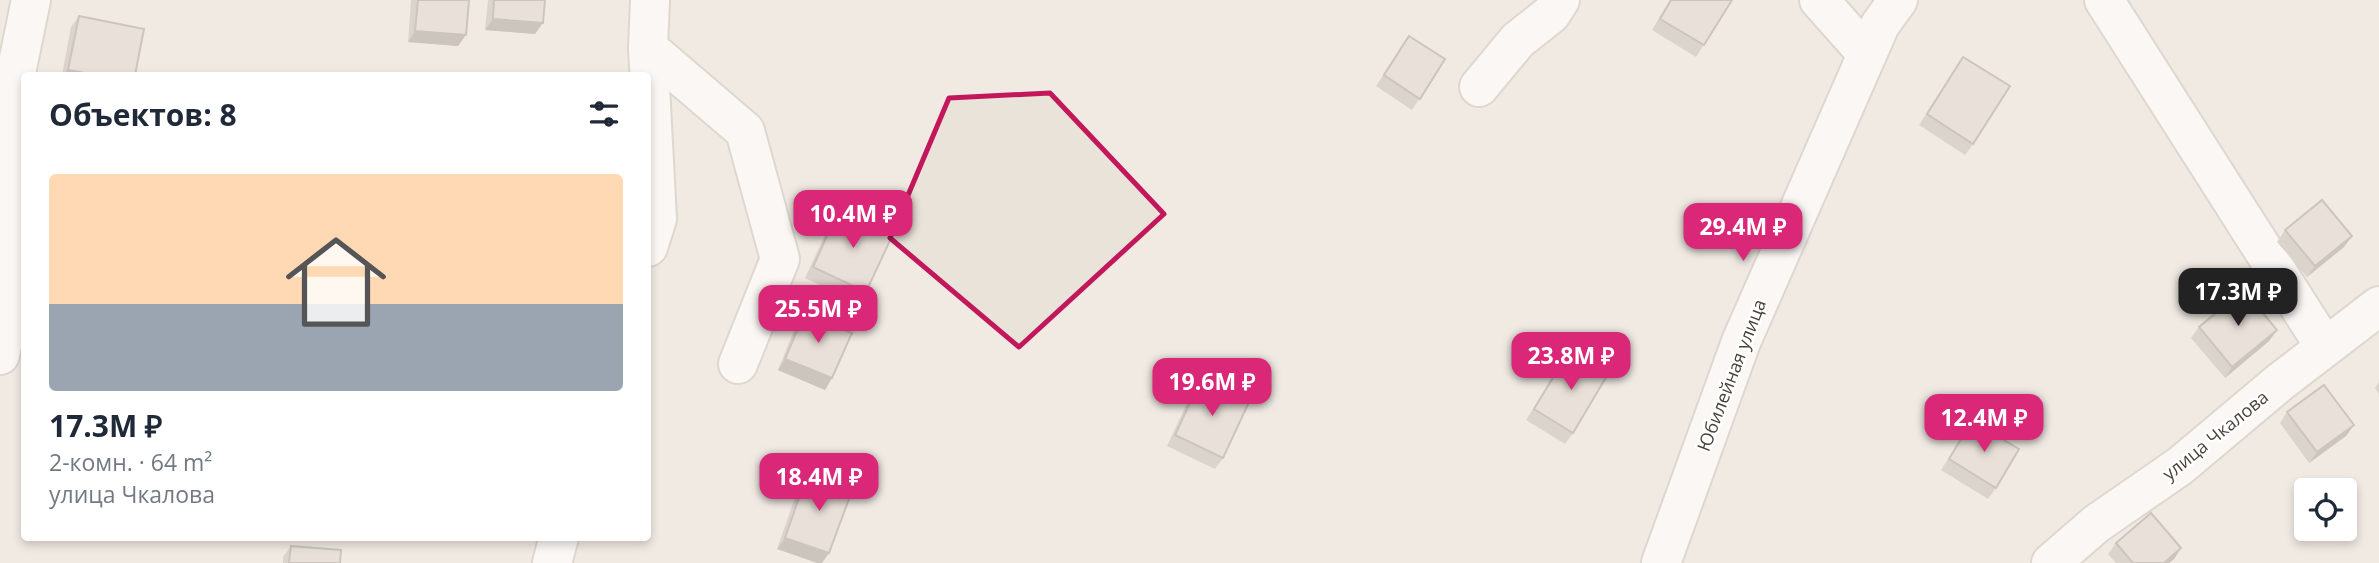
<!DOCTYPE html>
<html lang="ru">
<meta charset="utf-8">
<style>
body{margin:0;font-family:"Open Sans",sans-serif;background:#f2f2f3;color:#1f2937;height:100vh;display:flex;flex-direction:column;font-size:26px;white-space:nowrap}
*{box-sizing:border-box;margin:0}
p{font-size:23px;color:#747a83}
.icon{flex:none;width:38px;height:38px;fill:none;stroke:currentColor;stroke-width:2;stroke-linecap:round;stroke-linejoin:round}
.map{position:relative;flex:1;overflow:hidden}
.details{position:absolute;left:21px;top:72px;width:630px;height:469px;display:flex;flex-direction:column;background:#fff;border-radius:7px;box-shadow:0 4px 10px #0003}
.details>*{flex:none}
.tools{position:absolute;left:2294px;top:478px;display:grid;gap:14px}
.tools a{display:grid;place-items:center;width:63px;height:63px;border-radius:7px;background:#fff;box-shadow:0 4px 10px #0003;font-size:35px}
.price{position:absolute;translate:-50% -60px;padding:0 16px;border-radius:14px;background:#db2777;color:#fff;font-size:23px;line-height:46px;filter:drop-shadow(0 2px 4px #0008)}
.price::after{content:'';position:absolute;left:50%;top:42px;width:21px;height:16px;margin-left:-10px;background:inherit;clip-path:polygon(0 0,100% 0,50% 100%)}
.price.selected{background:#222;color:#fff}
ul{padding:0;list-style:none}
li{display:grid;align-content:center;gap:14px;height:371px;padding:0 28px}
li+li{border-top:2px solid #e0e1e3}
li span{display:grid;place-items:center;height:217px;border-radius:7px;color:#555}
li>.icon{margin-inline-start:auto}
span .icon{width:126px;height:126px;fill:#fffc;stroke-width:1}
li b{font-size:30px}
h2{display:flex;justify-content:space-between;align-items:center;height:84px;padding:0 28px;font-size:30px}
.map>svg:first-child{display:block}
</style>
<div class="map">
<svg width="2379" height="563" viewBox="0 0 2379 563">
<rect width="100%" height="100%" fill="#f5f1eb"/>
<path fill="#e9e3d9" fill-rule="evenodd" d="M0,0H2379V563H0ZM24,75H648V537H24ZM2306,490H2345V528H2306Z"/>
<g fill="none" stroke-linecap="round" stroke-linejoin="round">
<defs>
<g id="minor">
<path d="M1819,0L1867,54"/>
<path d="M2104,0L2325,347"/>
<path d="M648,48L745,131L780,259L738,364"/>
<path d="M1479,87L1518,40L1551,14L1560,0"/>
<path d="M648,247L657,219L648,48L650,0"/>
<path d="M0,355L11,305L17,68L31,0"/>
<path d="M552,563L559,537"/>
<path d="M1661,563L1741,342L1880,25L1898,0"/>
<path d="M2051,563L2096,524L2180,466L2280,382L2379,306"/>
</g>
</defs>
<use href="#minor" stroke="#c1b9ad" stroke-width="42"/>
<use href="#minor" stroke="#fff" stroke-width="38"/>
</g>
<g fill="#bbb2a8">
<path d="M411,0H469L458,46L408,42Z"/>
<path d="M488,0H545L535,34L485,30Z"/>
<path d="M1670,0H1732L1696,57L1652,30Z"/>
<path d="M79,16L135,75H62L71,27Z"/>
<path d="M1409,36L1445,59L1412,110L1376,86Z"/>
<path d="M1963,57L1973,144L1965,155L1919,125Z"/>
<path d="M839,209L866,292L859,303L805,278L832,220Z"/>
<path d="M2285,230L2352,236L2344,247L2307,277L2277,242Z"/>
<path d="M805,312L832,378L825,390L778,370L797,323Z"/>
<path d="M2199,327L2277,330L2269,341L2225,378L2191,338Z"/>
<path d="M1569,351L1573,433L1565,444L1526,420Z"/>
<path d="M1202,377L1223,458L1215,469L1167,446L1194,388Z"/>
<path d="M2379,382V394L2375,388Z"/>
<path d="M2287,412L2354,425L2346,436L2309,463L2280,423Z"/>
<path d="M1972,421L1996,488L1988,499L1941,470Z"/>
<path d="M808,472L822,563L777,549L800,483Z"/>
<path d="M2116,543L2181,548L2174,559L2169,563H2116L2108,554Z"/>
<path d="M291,546L340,563H283V557Z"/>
</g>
<g fill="#999188">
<path d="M493,19L543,23L535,34L485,30Z"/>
<path d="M415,31L466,35L458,46L408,42Z"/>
<path d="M68,70L96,75H64Z"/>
<path d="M2352,236L2344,247L2307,277L2315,266Z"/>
<path d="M2277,330L2269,341L2225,378L2232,367Z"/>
<path d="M785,359L832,378L825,390L778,370Z"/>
<path d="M2354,425L2346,436L2309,463L2317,452Z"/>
<path d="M785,538L829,553L822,563H817L777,549Z"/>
<path d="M2181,548L2174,559L2169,563H2164Z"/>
</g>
<g fill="#dacfc3" stroke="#999188" stroke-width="2">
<path d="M418,0H469L466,35L415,31Z"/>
<path d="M494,0H545L543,23L493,19Z"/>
<path d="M1671,0H1732L1704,45L1660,19Z"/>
<path d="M79,16L144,29L135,75H96L68,70Z"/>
<path d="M1409,36L1445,59L1420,99L1384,75Z"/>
<path d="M1963,57L2010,86L1973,144L1927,114Z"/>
<path d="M2322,200L2352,236L2315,266L2285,230Z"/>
<path d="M839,209L893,234L866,292L813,267Z"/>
<path d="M2244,290L2277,330L2232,367L2199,327Z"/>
<path d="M805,312L852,333L832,378L785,359Z"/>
<path d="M1569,351L1608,374L1573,433L1534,409Z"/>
<path d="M1202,377L1250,400L1223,458L1175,435Z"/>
<path d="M2324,385L2354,425L2317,452L2287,412Z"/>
<path d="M1972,421L2019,449L1996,488L1949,459Z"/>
<path d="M808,472L853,488L829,553L785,538Z"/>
<path d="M2151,513L2181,548L2164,563H2133L2116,543Z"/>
<path d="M291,546L341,550L340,563H289Z"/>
</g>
<path d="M0 0H2379V563H0ZM1050,93L1164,214L1019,347L890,238L949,98Z" fill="#f5f1eb" fill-opacity=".55" fill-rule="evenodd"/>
<path fill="none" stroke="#c2185b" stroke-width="5" stroke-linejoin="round" d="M1050,93L1164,214L1019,347L890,238L949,98Z"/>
<g text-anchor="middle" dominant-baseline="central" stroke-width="5" stroke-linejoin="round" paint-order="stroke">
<g font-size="18" fill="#4a4238" stroke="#fff">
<text transform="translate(1731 375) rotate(-69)">Юбилейная улица</text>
<text transform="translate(2215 435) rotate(-39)">улица Чкалова</text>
</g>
</g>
</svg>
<div class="tools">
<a><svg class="icon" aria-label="locate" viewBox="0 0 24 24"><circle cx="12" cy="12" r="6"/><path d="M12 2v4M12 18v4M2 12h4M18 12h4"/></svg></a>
</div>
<b class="price" style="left:853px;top:250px">10.4M ₽</b>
<b class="price" style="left:1743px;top:263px">29.4M ₽</b>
<b class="price selected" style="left:2238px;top:328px">17.3M ₽</b>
<b class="price" style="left:818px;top:345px">25.5M ₽</b>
<b class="price" style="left:1571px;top:392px">23.8M ₽</b>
<b class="price" style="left:1212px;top:418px">19.6M ₽</b>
<b class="price" style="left:1984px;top:454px">12.4M ₽</b>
<b class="price" style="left:819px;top:513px">18.4M ₽</b>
<section class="details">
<h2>Объектов: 8<svg class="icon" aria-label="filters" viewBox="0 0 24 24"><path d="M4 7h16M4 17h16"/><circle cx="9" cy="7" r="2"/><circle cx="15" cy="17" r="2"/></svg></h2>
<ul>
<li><span style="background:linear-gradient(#ffd9b3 60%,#9aa5b1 0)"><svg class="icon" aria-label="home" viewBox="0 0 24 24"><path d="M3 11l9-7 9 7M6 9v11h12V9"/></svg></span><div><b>17.3M ₽</b><p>2-комн. · 64 m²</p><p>улица Чкалова</p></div></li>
</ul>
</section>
</div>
